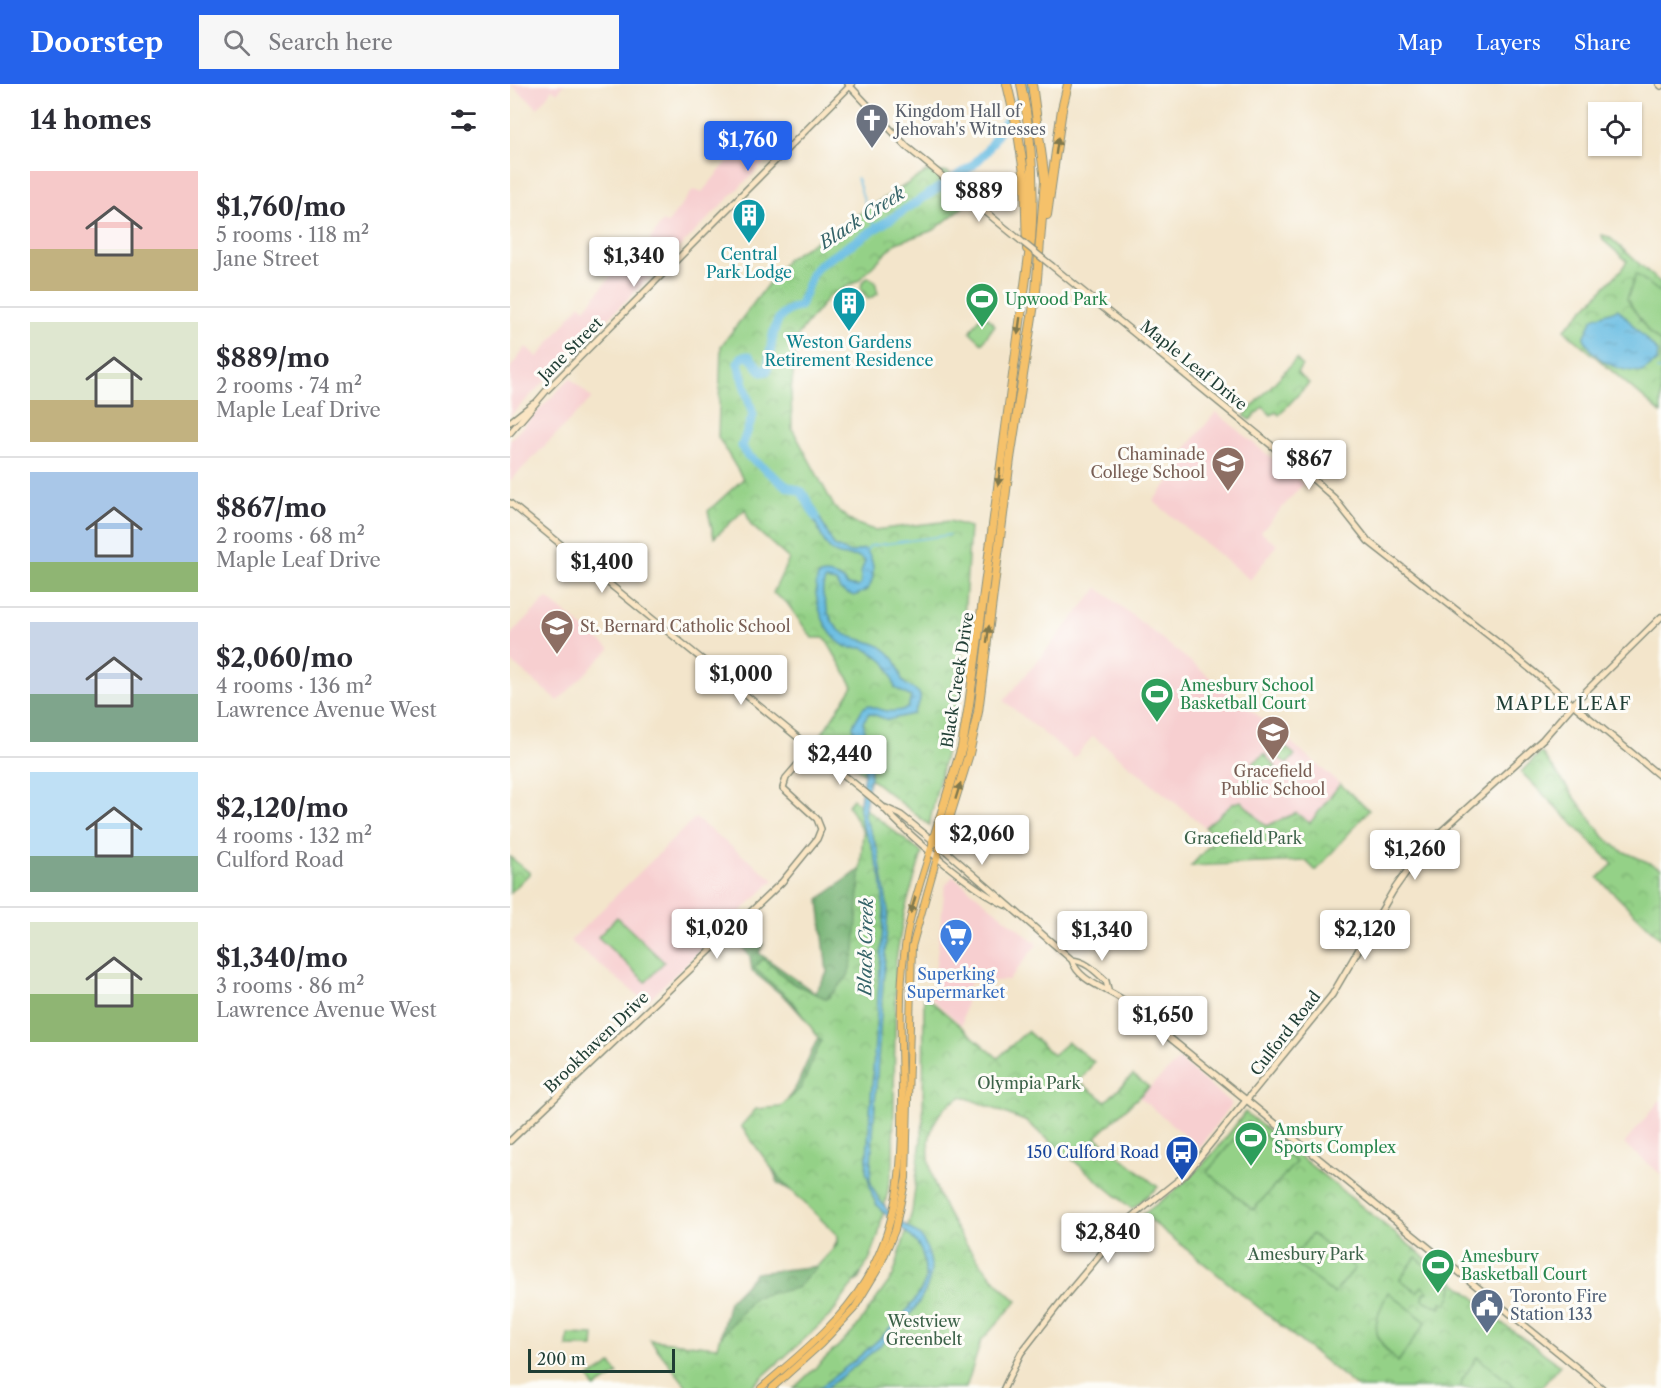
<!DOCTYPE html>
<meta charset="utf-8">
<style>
body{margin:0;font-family:"Libre Caslon Text",serif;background:#f7f7f7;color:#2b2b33;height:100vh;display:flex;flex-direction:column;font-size:22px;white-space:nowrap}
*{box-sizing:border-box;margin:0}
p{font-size:20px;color:#7c7c81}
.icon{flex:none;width:33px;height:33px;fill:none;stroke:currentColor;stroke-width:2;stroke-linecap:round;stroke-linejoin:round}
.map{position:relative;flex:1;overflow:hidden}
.panel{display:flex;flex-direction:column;background:#fff;width:510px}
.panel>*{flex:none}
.tools{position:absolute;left:1078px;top:18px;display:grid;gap:12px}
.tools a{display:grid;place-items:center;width:54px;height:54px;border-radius:0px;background:#fff;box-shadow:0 2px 4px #0004;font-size:30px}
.scale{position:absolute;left:18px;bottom:15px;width:147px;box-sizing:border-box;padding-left:6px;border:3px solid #1f3d34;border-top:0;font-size:16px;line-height:21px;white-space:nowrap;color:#1f3d34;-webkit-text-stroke:4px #fdfcf7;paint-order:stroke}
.price{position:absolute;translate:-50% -51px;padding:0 14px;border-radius:6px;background:#fff;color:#222;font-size:20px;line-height:39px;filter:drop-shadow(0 2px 3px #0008)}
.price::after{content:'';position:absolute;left:50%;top:36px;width:18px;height:14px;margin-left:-9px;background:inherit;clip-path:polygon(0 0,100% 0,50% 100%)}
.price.active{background:#2563eb;color:#fff}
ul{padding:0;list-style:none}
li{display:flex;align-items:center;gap:18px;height:150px;padding:0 30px}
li+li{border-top:2px solid #e1e1e2}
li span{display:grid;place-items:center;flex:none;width:168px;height:120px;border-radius:0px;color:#555}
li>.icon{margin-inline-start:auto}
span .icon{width:72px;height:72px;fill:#fffc;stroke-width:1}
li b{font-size:26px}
h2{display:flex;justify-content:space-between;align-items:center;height:72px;padding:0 30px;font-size:26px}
header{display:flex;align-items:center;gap:36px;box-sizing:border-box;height:84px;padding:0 30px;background:#2563eb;color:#fff}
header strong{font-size:28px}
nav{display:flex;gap:33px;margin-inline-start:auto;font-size:21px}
.search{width:420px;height:54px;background:#f7f7f7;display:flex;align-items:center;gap:15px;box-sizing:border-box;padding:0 21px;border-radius:0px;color:#7c7c81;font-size:22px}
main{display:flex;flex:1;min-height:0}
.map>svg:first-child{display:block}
</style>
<header>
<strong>Doorstep</strong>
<div class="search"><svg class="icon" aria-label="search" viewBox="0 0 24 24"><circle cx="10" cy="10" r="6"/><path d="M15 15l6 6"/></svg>Search here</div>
<nav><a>Map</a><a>Layers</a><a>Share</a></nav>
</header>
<main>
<section class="panel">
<h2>14 homes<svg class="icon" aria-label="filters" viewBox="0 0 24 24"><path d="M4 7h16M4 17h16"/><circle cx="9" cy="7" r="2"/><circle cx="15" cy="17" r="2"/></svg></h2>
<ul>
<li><span style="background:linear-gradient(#f6c9c9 65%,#c2b280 0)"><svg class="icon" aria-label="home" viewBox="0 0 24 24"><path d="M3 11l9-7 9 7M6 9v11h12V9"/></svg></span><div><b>$1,760/mo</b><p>5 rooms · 118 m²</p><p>Jane Street</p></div></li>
<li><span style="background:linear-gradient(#dfe7d0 65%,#c2b280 0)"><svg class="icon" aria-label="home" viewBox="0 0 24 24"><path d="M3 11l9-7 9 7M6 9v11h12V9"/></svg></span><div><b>$889/mo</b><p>2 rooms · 74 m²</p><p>Maple Leaf Drive</p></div></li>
<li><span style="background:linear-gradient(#a9c7e8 75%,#8fb573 0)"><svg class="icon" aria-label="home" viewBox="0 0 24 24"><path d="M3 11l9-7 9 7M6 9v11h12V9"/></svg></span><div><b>$867/mo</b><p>2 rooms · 68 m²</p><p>Maple Leaf Drive</p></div></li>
<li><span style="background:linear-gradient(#c9d6e8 60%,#7fa58c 0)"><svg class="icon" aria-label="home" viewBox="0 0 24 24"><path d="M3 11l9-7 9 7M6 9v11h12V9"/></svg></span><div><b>$2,060/mo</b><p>4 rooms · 136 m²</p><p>Lawrence Avenue West</p></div></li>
<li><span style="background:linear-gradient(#bfe0f5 70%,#7fa58c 0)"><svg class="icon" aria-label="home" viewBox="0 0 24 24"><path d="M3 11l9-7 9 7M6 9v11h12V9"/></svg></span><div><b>$2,120/mo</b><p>4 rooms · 132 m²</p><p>Culford Road</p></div></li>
<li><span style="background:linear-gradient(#dfe7d0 60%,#8fb573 0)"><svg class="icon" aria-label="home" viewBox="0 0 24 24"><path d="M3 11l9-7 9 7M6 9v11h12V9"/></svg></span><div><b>$1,340/mo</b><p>3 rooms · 86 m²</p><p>Lawrence Avenue West</p></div></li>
</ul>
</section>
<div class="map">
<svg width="1151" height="1304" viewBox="0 0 1151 1304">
<defs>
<pattern id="forest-crowns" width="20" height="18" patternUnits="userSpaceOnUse" patternTransform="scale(1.5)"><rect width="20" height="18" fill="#77b374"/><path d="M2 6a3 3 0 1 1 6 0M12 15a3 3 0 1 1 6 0" fill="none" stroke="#619360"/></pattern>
<pattern id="park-crowns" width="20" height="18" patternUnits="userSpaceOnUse" patternTransform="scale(1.5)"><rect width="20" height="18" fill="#94d187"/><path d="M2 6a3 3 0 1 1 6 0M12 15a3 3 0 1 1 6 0" fill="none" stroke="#7fb475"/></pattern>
<pattern id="water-ripples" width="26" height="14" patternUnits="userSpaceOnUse" patternTransform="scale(1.5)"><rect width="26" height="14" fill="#65bbe2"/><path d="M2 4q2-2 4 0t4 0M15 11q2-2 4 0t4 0" fill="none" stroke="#5399b8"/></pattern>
</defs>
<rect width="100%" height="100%" fill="#fdfcf7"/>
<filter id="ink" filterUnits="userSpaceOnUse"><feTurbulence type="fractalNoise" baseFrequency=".0167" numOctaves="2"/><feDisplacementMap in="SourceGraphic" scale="12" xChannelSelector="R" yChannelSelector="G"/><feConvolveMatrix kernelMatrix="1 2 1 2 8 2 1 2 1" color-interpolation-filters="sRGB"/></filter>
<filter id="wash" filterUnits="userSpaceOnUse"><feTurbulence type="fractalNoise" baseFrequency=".008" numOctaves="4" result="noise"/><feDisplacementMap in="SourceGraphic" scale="24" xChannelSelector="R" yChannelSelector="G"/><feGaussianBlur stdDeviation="1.35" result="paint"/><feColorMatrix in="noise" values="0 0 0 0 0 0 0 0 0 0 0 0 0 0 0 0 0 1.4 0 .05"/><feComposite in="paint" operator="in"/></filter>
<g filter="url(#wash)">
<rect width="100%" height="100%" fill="#f3e5cb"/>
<g fill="#f7cfd0">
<path d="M0,0H55L47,9L42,5L28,24Z"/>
<path d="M233,59L255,78L0,332V284L16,263L28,273L70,220L75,225L111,179L122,188L139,169L134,164L153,137L157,140L183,106L192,108Z"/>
<path d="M60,294L82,314L0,397V356Z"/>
<path d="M706,328L793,400L751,448L767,461L740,496L643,417L673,381L667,375Z"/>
<path d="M588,504L775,653L830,700L800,739L786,729L756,742L724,719L695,743L583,652L564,674L494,617Z"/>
<path d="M37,514L100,565L48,617L0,577V551Z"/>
<path d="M185,734L264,796L136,918L60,857Z"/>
<path d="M443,792L527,860L499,896L459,899L452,941L422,915L435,802Z"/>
<path d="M669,976L722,1020L689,1063L629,1013Z"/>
<path d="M1151,1015V1090L1114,1060Z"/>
</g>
<path fill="url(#forest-crowns)" stroke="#4b7854" stroke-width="1.5" d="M352,784L354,1176L350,1195L213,1275L211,1250L219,1217L246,1189L317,1181L332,1144L304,1120L268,1099L250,1055L286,1003L309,951L278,916L242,887L240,872L223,853L236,840L253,860L249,869L305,909L317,889L309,815Z"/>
<g fill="url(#park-crowns)" stroke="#5a875e" stroke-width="1.5">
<path d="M416,88H438L460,117L424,146L386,159L348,197L319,212L288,251L281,307L282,344L325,424L344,439L364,446L440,437L460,443L449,611L419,741L309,654L343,602L315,554H302L277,519L263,509L279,475L241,441L235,425L204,454L198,427L233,395L208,353L211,262L277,175Z"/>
<path d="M1092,151L1099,153L1151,199V329L1054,246L1111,186L1117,177L1093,156Z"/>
<path d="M358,193L365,197L368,210L358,215L351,206L352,198Z"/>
<path d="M786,275L792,281L787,289L799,299L769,331L766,328L761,331L753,323L740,336L734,332Z"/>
<path d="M768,657L785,671L777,680L759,666Z"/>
<path d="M1031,668L1094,753L1110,766L1151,784V855L1088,794L1103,780L1011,688Z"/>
<path d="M830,700L859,726L806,787L796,777L681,782L707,753L695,743L724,719L731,717L756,742L786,729L800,739Z"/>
<path d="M343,715L412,769L394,829L386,876L383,1082L368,1153L359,1177L322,1230L240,1304H178L140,1256L207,1263L209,1255L244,1213L287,1204L328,1160V1152L269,1094L231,1042L246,1025L270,1023L291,1004L311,957L281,916L244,884L253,875L282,899L317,915L338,892L345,866L353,748L338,721Z"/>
<path d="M0,773L20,789L0,809Z"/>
<path d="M414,911L488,974L517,947L543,971L558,958L584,978L569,998L596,1017L623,991L639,1003L586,1053L648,1103L622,1125L517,1038L452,1012C446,1016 438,1020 433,1026C386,1079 466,1183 507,1217L471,1257L456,1304H284L343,1248L383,1192L402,1128L413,1039Z"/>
<path d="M735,1028L987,1232L985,1234L1050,1281L1031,1304H848L633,1130C676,1101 705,1071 735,1028Z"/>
</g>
<g fill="#94d187" stroke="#5a875e" stroke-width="1.5">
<path d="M1126,190L1151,209V259L1138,247L1117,215Z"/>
<path d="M473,229L485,241L472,259L460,248Z"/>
<path d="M754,670L766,683L744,703L732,689Z"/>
<path d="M107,833L154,878L136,898L88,853Z"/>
<path d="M738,1038L786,1078L743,1126L697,1088Z"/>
<path d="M802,1150L845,1184L824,1210L781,1176Z"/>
<path d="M906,1173L931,1195L943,1201L941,1213L936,1219L931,1218L930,1224L913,1216L914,1209L918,1208L912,1202L907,1208L890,1195Z"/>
<path d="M878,1208L916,1238L888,1278C860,1252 862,1241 878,1208Z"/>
<path d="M58,1250L84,1251L83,1263H57Z"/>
<path d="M967,1273L1006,1304H951L952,1296Z"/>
<path d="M101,1280L108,1290L85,1304L79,1294Z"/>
</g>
<g fill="url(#water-ripples)" stroke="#427c8b" stroke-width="1.5">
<path d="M1108,225L1148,268L1147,277L1132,288C1107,287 1085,278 1074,254L1083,234Z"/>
<path d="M304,422L324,462L340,469L354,465C366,473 367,501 353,508C350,510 347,510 344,512L330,506L326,498L315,496C311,506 313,512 316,522C330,570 360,543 384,575C388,580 390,590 392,596C397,606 415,604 409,619C408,622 404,626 403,630L378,636L359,629L353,638L362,679L354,731L368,766L378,826L360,1096C368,1123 388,1136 409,1151C414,1155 417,1166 419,1171C435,1220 349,1279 316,1304H309C340,1281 409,1228 417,1191L415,1193C416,1153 395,1151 371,1126C360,1115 361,1101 356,1087L374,826L371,794L361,760L352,742L349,726L355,681L353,665L345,657L343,641L353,624L358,621C372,627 383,630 398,624L401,613L385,604C383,596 379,581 372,576C369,573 357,565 352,564C348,563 343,565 339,564C316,556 300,513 308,492C317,487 333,493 337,501L348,503L351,500V488L355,477C347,468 333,476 323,468C311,459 307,438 299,426Z"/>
</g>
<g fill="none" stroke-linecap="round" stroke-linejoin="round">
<g stroke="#65bbe2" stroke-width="1.5">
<path d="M347,94L360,135L366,144"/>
<path d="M1147,285L1151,287"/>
<path d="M356,467L360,462L439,451"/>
</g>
<path stroke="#65bbe2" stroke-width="9" d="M306,433L292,408L276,402L236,370L232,362L243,331L228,279L232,273L239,272L252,288L257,287C264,261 257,229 290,222L302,190L309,181L461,83L476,68L520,0"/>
</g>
</g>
<g filter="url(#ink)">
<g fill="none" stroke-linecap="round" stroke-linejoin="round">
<defs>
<g id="secondary">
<path d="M338,0L397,63L505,152"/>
<path d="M1149,0L1151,2"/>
<path d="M542,182L805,397L824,414L858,457L991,561L1151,693"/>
<path d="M0,338L23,320"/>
<path d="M0,349L36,307L342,0"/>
<path d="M0,419L372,722C399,752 459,803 495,821"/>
<path d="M376,724L391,731L436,767L562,876C576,877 586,888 596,897L598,905"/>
<path d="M562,876C568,897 596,904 613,916L1092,1304"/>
<path d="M0,1057L272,798L307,755L311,745L307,735L273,704L276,694L302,664"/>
<path d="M494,1304L511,1269L557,1210L621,1134L676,1090L822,911L883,807L914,763L1033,655L1068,615L1151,533"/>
</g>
<g id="primary">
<path d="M251,1304C289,1271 329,1240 355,1197C415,1098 381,979 394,871C398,832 412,795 423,757"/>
<path d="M262,1304L311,1260L344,1225L370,1182L385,1146L396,1094L402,863L430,763"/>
</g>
<g id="highway">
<path d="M497,0L507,43L515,95L517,165"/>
<path d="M537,131L552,25L558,0"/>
<path d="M423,757L452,663L459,621L521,156C525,102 522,52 511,0"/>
<path d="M430,763L459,670L468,628L500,375L526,207L535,96L522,0"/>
</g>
</defs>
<use href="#secondary" stroke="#899180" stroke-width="8"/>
<use href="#primary" stroke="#899180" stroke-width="8"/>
<use href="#highway" stroke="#899180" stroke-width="10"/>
<use href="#secondary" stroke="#fbe6c4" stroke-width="5"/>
<use href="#primary" stroke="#f5c16b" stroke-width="6"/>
<use href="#highway" stroke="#f5c16b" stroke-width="8"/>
<defs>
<path id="secondary-bridge" d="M505,152L542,182"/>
</defs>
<use href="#secondary-bridge" stroke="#899180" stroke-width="8" stroke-linecap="butt"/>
<use href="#secondary-bridge" stroke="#fbe6c4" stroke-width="5"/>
</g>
<defs><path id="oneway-solid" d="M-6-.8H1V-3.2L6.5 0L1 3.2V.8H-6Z" transform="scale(1.5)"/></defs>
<g fill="#7f784d">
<use href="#oneway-solid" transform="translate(547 62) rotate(-82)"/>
<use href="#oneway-solid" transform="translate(509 242) rotate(98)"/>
<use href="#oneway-solid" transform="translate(489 393) rotate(97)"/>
<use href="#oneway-solid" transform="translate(478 550) rotate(-83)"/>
<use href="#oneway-solid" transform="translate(448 707) rotate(-73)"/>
<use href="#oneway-solid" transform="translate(403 821) rotate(106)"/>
</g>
</g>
<defs>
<symbol id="church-pin" viewBox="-11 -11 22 30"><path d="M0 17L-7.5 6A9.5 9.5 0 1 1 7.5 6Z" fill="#6b7280" stroke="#fdfcf7"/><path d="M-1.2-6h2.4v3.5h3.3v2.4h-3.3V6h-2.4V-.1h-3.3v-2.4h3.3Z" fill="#fff"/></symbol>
<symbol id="building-pin" viewBox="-11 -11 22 30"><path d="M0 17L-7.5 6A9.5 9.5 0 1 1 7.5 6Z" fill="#0f9aa8" stroke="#fdfcf7"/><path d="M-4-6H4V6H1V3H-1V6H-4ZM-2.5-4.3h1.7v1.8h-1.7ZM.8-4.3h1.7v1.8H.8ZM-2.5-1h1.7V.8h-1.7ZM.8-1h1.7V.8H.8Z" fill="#fff"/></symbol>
<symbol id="stadium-pin" viewBox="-11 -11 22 30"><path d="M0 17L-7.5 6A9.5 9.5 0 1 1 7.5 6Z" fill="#2e9e5b" stroke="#fdfcf7"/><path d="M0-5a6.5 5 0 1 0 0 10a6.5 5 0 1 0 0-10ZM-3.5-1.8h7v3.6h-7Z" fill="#fff"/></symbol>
<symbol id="school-pin" viewBox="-11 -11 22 30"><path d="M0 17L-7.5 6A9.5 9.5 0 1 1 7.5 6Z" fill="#8d6e63" stroke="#fdfcf7"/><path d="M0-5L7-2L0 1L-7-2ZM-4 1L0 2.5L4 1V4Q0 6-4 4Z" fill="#fff"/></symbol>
<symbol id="supermarket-pin" viewBox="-11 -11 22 30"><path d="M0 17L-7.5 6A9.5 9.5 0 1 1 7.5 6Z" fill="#3f7fe0" stroke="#fdfcf7"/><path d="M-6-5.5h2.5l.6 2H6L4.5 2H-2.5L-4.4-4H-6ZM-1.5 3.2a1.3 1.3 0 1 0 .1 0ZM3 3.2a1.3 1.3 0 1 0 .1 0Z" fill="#fff"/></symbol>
<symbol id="bus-pin" viewBox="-11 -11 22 30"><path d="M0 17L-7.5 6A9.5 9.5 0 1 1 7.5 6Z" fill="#1a4fb4" stroke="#fdfcf7"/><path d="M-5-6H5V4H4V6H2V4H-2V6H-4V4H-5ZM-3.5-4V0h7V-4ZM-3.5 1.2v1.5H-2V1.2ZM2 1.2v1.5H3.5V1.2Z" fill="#fff"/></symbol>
<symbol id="civic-pin" viewBox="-11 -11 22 30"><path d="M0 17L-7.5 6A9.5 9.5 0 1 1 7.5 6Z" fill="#5c6f8a" stroke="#fdfcf7"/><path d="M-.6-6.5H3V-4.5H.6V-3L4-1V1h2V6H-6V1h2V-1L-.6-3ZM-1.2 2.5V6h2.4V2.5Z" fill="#fff"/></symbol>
</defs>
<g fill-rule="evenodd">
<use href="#church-pin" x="343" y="17" width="38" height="52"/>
<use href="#building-pin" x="220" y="112" width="38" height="52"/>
<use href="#stadium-pin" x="453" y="196" width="38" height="52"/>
<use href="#building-pin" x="320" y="200" width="38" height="52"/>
<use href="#school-pin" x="699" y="360" width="38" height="52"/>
<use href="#school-pin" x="28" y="523" width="38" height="52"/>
<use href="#stadium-pin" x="628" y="591" width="38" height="52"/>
<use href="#school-pin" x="744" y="629" width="38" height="52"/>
<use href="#supermarket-pin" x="427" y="832" width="38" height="52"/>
<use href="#stadium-pin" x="722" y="1035" width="38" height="52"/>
<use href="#bus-pin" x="653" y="1049" width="38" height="52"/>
<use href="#stadium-pin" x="909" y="1162" width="38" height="52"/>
<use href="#civic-pin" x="958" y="1202" width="38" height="52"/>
</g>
<g text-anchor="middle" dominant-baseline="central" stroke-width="6" stroke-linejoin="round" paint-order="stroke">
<g font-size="16" fill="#5b616d" stroke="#fdfcf7" text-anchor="start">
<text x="385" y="27">Kingdom Hall of<tspan x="385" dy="18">Jehovah's Witnesses</tspan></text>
</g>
<g font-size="16" fill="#0d838f" stroke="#fdfcf7">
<text x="239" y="170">Central<tspan x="239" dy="18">Park Lodge</tspan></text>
<text x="339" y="258">Weston Gardens<tspan x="339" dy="18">Retirement Residence</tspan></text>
</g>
<g font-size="16" fill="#27864d" stroke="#fdfcf7" text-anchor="start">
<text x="495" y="215">Upwood Park</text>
<text x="670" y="601">Amesbury School<tspan x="670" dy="18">Basketball Court</tspan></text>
<text x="764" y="1045">Amsbury<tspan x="764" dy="18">Sports Complex</tspan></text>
<text x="951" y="1172">Amesbury<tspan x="951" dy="18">Basketball Court</tspan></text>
</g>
<g font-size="16" fill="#1f3d34" stroke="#fdfcf7">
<text transform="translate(60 265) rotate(-45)">Jane Street</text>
<text transform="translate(684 281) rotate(39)">Maple Leaf Drive</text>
<text transform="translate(447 596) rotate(-81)">Black Creek Drive</text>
<text transform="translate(775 949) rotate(-52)">Culford Road</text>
<text transform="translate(86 958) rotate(-44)">Brookhaven Drive</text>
</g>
<g font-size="16" fill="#785e54" stroke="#fdfcf7" text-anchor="end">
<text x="695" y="370">Chaminade<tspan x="695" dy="18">College School</tspan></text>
<text x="70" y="542" text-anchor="start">St. Bernard Catholic School</text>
<text x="763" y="687" text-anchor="middle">Gracefield<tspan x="763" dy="18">Public School</tspan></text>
</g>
<g font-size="16" fill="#3c6249" stroke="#fdfcf7">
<text x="733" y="754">Gracefield Park</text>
<text x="519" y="999">Olympia Park</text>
<text x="796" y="1170">Amesbury Park</text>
<text x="414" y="1237">Westview<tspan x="414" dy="18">Greenbelt</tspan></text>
</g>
<g font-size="16" fill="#366cbe" stroke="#fdfcf7">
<text x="446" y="890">Superking<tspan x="446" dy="18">Supermarket</tspan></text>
</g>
<g font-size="16" fill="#164399" stroke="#fdfcf7" text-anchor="end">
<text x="649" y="1068">150 Culford Road</text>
</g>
<g font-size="16" fill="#4e5e75" stroke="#fdfcf7" text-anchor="start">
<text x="1000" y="1212">Toronto Fire<tspan x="1000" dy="18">Station 133</tspan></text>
</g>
<g font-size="18" font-style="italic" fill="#346368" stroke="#fdfcf7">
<text transform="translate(352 134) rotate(-33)">Black Creek</text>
<text transform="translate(356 863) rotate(-89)">Black Creek</text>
</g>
<g font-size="18" letter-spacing="1.5" fill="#1f3d34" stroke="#fdfcf7">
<text x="1054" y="620">MAPLE LEAF</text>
</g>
</g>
</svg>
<div class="tools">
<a><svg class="icon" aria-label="locate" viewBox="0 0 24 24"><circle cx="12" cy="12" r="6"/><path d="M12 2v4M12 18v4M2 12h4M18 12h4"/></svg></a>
</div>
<div class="scale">200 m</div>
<b class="price active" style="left:238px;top:88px">$1,760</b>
<b class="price" style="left:469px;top:139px">$889</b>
<b class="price" style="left:124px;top:204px">$1,340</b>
<b class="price" style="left:799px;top:407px">$867</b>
<b class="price" style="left:92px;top:510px">$1,400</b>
<b class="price" style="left:231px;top:622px">$1,000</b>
<b class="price" style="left:330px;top:702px">$2,440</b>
<b class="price" style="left:472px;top:782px">$2,060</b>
<b class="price" style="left:905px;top:797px">$1,260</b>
<b class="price" style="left:207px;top:876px">$1,020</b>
<b class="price" style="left:855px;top:877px">$2,120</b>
<b class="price" style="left:592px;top:878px">$1,340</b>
<b class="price" style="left:653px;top:963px">$1,650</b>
<b class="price" style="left:598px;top:1180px">$2,840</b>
</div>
</main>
